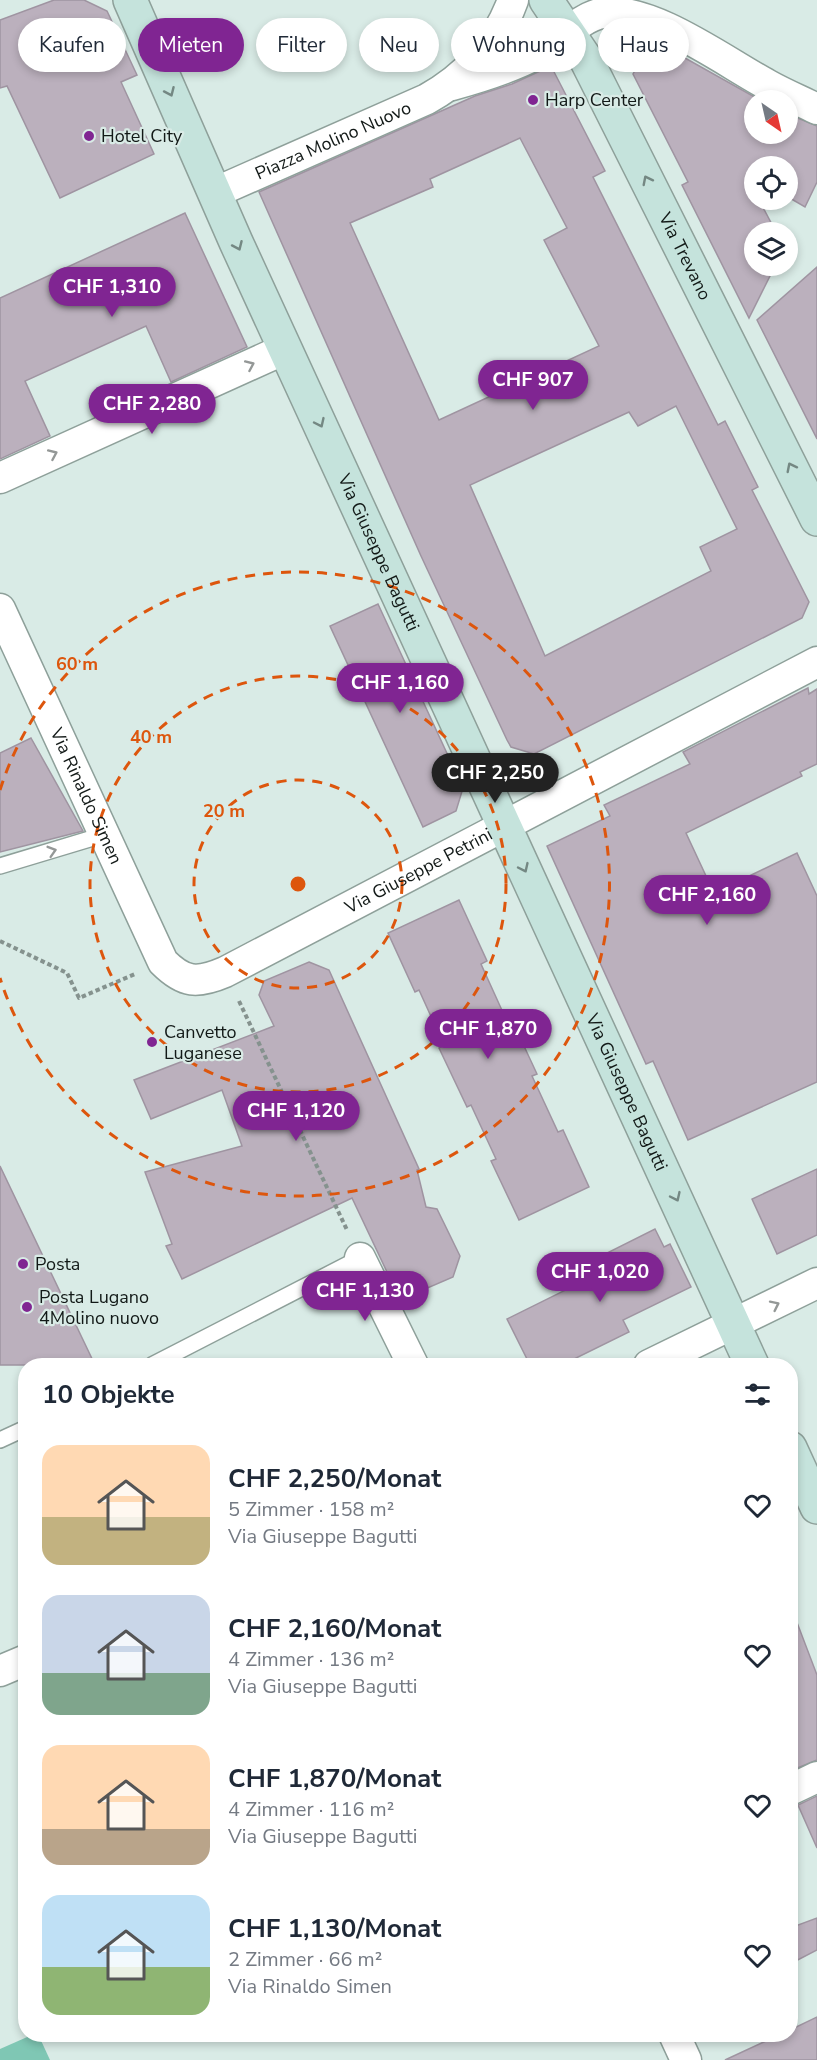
<!DOCTYPE html>
<html lang="de">
<meta charset="utf-8">
<style>
body{margin:0;font-family:"Nunito Sans",sans-serif;background:#f6f6f7;color:#1f2937;height:100vh;display:flex;flex-direction:column;font-size:22px;white-space:nowrap}
*{box-sizing:border-box;margin:0}
p{font-size:20px;color:#747a83}
.icon{flex:none;width:33px;height:33px;fill:none;stroke:currentColor;stroke-width:2;stroke-linecap:round;stroke-linejoin:round}
.map{position:relative;flex:1;overflow:hidden}
.sheet{position:absolute;left:18px;top:1358px;width:780px;height:684px;display:flex;flex-direction:column;background:#fff;border-radius:24px;box-shadow:0 3px 9px #0003}
.sheet>*{flex:none}
.guide{position:absolute;left:18px;top:18px;width:782px;height:54px;display:flex;gap:12px}
.needle{width:39px;rotate:146deg}
.fabs{position:absolute;left:744px;top:90px;display:grid;gap:12px}
.fabs a{display:grid;place-items:center;width:54px;height:54px;border-radius:50%;background:#fff;box-shadow:0 3px 9px #0003;font-size:30px}
.price{position:absolute;translate:-50% -51px;padding:0 14px;border-radius:21px;background:#802592;color:#fff;font-size:20px;line-height:39px;filter:drop-shadow(0 2px 3px #0008)}
.price::after{content:'';position:absolute;left:50%;top:36px;width:18px;height:14px;margin-left:-9px;background:inherit;clip-path:polygon(0 0,100% 0,50% 100%)}
.price.on{background:#222;color:#fff}
ul{padding:0;list-style:none}
li{display:flex;align-items:center;gap:18px;height:150px;padding:0 24px}
li span{display:grid;place-items:center;flex:none;width:168px;height:120px;border-radius:18px;color:#555}
li>.icon{margin-inline-start:auto}
span .icon{width:72px;height:72px;fill:#fffc;stroke-width:1}
li b{font-size:26px}
h2{display:flex;justify-content:space-between;align-items:center;height:72px;padding:0 24px;font-size:26px}
.pill{padding:0 21px;border-radius:27px;background:#fff;box-shadow:0 3px 9px #0003;font-size:21px;line-height:54px}
.pill.on{background:#802592;color:#fff}
.map>svg:first-child{display:block}
</style>
<div class="map">
<svg width="817" height="2060" viewBox="0 0 817 2060">
<rect width="100%" height="100%" fill="#d9ebe6"/>
<path fill="#7fc7b4" d="M34,2034H38L50,2060H0V2049Z"/>
<g fill="#bbb0bd" stroke="#9f94a1" stroke-width="1.5" fill-rule="evenodd">
<path d="M54,0H84L107,11L137,75L121,82L154,154L60,198L7,86L0,88V20Z"/>
<path d="M660,44L760,100H754V134H788V114L817,126V182L805,207L788,197V166H754V179L747,175L754,190V200H759L776,232H754V266H775L749,318L682,185L688,182L633,74L645,53Z"/>
<path d="M551,66L605,171L593,177L718,425L725,421L758,487L752,490L809,602L802,618L534,754L511,747L507,740L421,556L259,192L475,96L512,84ZM520,138L567,228L544,240L599,346L439,420L350,223L433,187L430,179ZM676,406L737,529L700,547L711,571L545,656L470,485L629,412L638,426Z"/>
<path d="M185,213L247,347L171,382L146,326L25,381L50,436L0,459V298Z"/>
<path d="M817,267V439L757,320Z"/>
<path d="M378,604L463,788L456,811L423,827L330,626Z"/>
<path d="M808,688L809,694L817,689V764L800,772L802,776L686,833L714,893L797,853L817,896V1082L688,1140L653,1061L646,1064L547,846L610,816L604,805L690,764L683,752Z"/>
<path d="M31,738L83,831L0,852V753Z"/>
<path d="M459,900L487,961L481,964L505,1017L510,1016L537,1074L532,1076L558,1132L563,1130L589,1187L519,1220L491,1161L496,1159L471,1105L467,1107L439,1048L444,1045L419,990L415,992L388,933Z"/>
<path d="M309,962L329,970L419,1169L417,1170L426,1207L437,1209L460,1256L453,1277L409,1296L396,1291L352,1198L182,1279L166,1246L172,1244L145,1172L242,1146L222,1090L151,1119L134,1080L274,1026L259,995L264,981Z"/>
<path d="M0,1166L95,1365H0Z"/>
<path d="M817,1169V1235L777,1254L752,1199Z"/>
<path d="M655,1229L664,1247L670,1244L691,1287L623,1320L629,1332L562,1365H530L507,1319L614,1266L607,1253Z"/>
<path d="M793,1612L817,1675V1760L790,1771V1613Z"/>
<path d="M817,1796V1848L798,1805Z"/>
<path d="M817,1918V1950L790,1964V1928Z"/>
<path d="M817,2017V2060H725L781,2034H790V2030Z"/>
</g>
<g fill="none" stroke-linecap="round" stroke-linejoin="round">
<defs>
<g id="lane">
<path d="M0,866L103,835"/>
<path d="M152,1365L360,1258"/>
<path d="M0,1440L26,1428"/>
</g>
<g id="street">
<path d="M452,85C481,77 510,68 537,54C558,43 579,17 603,13C652,7 725,62 768,85C784,94 801,101 817,109"/>
<path id="s1" d="M214,193L427,99C468,76 497,44 513,0"/>
<path d="M0,478L285,349"/>
<path id="s2" d="M0,609L163,962C184,983 197,984 225,972L817,662"/>
<path d="M360,1258L413,1365"/>
<path d="M649,1365L817,1283"/>
<path d="M0,1671L26,1660"/>
<path d="M790,1790L817,1777"/>
<path d="M674,2034L686,2060"/>
</g>
<g id="secondary">
<path id="s3" d="M130,0L236,242L752,1365"/>
<path id="s4" d="M546,0L587,61L817,519"/>
<path d="M790,1448L817,1507"/>
</g>
</defs>
<use href="#lane" stroke="#8ea09a" stroke-width="18"/>
<use href="#street" stroke="#8ea09a" stroke-width="33"/>
<use href="#secondary" stroke="#8ea09a" stroke-width="36"/>
<g stroke="#85928e" stroke-width="4" stroke-dasharray="4.5 3" stroke-linecap="butt">
<path d="M0,941L67,973L79,998L135,974"/>
<path d="M239,1001L347,1230"/>
</g>
<use href="#lane" stroke="#fff" stroke-width="15"/>
<use href="#street" stroke="#fff" stroke-width="30"/>
<use href="#secondary" stroke="#c5e3dc" stroke-width="33"/>
</g>
<defs><path id="oneway-chevron" d="M-2-3.5L2.5 0L-2 3.5" fill="none" stroke-width="1.6" stroke-linecap="round" stroke-linejoin="round" transform="scale(1.5)"/></defs>
<g stroke="#748883">
<use href="#oneway-chevron" transform="translate(170 92) rotate(66)"/>
<use href="#oneway-chevron" transform="translate(647 180) rotate(-117)"/>
<use href="#oneway-chevron" transform="translate(238 246) rotate(66)"/>
<use href="#oneway-chevron" transform="translate(320 423) rotate(65)"/>
<use href="#oneway-chevron" transform="translate(791 467) rotate(-117)"/>
<use href="#oneway-chevron" transform="translate(524 868) rotate(65)"/>
<use href="#oneway-chevron" transform="translate(676 1197) rotate(65)"/>
</g>
<g stroke="#949897">
<use href="#oneway-chevron" transform="translate(250 365) rotate(-24)"/>
<use href="#oneway-chevron" transform="translate(53 454) rotate(-24)"/>
<use href="#oneway-chevron" transform="translate(52 851) rotate(-17)"/>
<use href="#oneway-chevron" transform="translate(775 1305) rotate(-26)"/>
</g>
<g fill="none" stroke="#dd560d" stroke-width="3" stroke-dasharray="10 8">
<circle cx="298" cy="884" r="104"/>
<circle cx="298" cy="884" r="208"/>
<path d="M0 790A312 312 0 1 1 0 978"/>
</g>
<g fill="#802592" stroke="#d9ebe6" stroke-width="2">
<circle cx="533" cy="100" r="6"/>
<circle cx="89" cy="136" r="6"/>
<circle cx="152" cy="1042" r="6"/>
<circle cx="23" cy="1264" r="6"/>
<circle cx="27" cy="1307" r="6"/>
</g>
<g text-anchor="middle" dominant-baseline="central" stroke-width="4.5" stroke-linejoin="round" paint-order="stroke">
<g font-size="18" fill="#121917" stroke="#d9ebe6" text-anchor="start">
<text x="545" y="100">Harp Center</text>
<text x="101" y="136">Hotel City</text>
<text x="164" y="1032">Canvetto<tspan x="164" dy="21">Luganese</tspan></text>
<text x="35" y="1264">Posta</text>
<text x="39" y="1297">Posta Lugano<tspan x="39" dy="21">4Molino nuovo</tspan></text>
</g>
<g font-size="18" fill="#121917" stroke="#d9ebe6">
<text stroke="none"><textPath href="#s1" startOffset="130">Piazza Molino Nuovo</textPath></text>
<text stroke="none"><textPath href="#s4" startOffset="292">Via Trevano</textPath></text>
<text stroke="none"><textPath href="#s3" startOffset="606">Via Giuseppe Bagutti</textPath></text>
<text stroke="none"><textPath href="#s2" startOffset="206">Via Rinaldo Simen</textPath></text>
<text stroke="none"><textPath href="#s2" startOffset="676">Via Giuseppe Petrini</textPath></text>
<text stroke="none"><textPath href="#s3" startOffset="1200">Via Giuseppe Bagutti</textPath></text>
</g>
</g>
<circle cx="298" cy="884" r="9" fill="#dd560d" stroke="#d9ebe6" stroke-width="3"/>
<g font-size="18" text-anchor="middle" font-weight="bold" fill="#dd560d" stroke="#d9ebe6" stroke-width="4.5" stroke-linejoin="round" paint-order="stroke">
<text x="77" y="670">60 m</text>
<text x="151" y="743">40 m</text>
<text x="224" y="817">20 m</text>
</g>
</svg>
<div class="fabs">
<a><svg class="needle" viewBox="-14 -14 28 28"><path d="M0-13l5 13h-10z" fill="#e53935"/><path d="M0 13l5-13h-10z" fill="#747a83"/></svg></a>
<a><svg class="icon" aria-label="locate" viewBox="0 0 24 24"><circle cx="12" cy="12" r="6"/><path d="M12 2v4M12 18v4M2 12h4M18 12h4"/></svg></a>
<a><svg class="icon" aria-label="layers" viewBox="0 0 24 24"><path d="M12 4l9 5-9 5-9-5zM3 14l9 5 9-5"/></svg></a>
</div>
<b class="price" style="left:112px;top:318px">CHF 1,310</b>
<b class="price" style="left:533px;top:411px">CHF 907</b>
<b class="price" style="left:152px;top:435px">CHF 2,280</b>
<b class="price" style="left:400px;top:714px">CHF 1,160</b>
<b class="price on" style="left:495px;top:804px">CHF 2,250</b>
<b class="price" style="left:707px;top:926px">CHF 2,160</b>
<b class="price" style="left:488px;top:1060px">CHF 1,870</b>
<b class="price" style="left:296px;top:1142px">CHF 1,120</b>
<b class="price" style="left:600px;top:1303px">CHF 1,020</b>
<b class="price" style="left:365px;top:1322px">CHF 1,130</b>
<div class="guide">
<a class="pill">Kaufen</a>
<a class="pill on">Mieten</a>
<a class="pill">Filter</a>
<a class="pill">Neu</a>
<a class="pill">Wohnung</a>
<a class="pill">Haus</a>
</div>
<section class="sheet">
<h2>10 Objekte<svg class="icon" aria-label="filters" viewBox="0 0 24 24"><path d="M4 7h16M4 17h16"/><circle cx="9" cy="7" r="2"/><circle cx="15" cy="17" r="2"/></svg></h2>
<ul>
<li><span style="background:linear-gradient(#ffd9b3 60%,#c2b280 0)"><svg class="icon" aria-label="home" viewBox="0 0 24 24"><path d="M3 11l9-7 9 7M6 9v11h12V9"/></svg></span><div><b>CHF 2,250/Monat</b><p>5 Zimmer · 158 m²</p><p>Via Giuseppe Bagutti</p></div><svg class="icon" aria-label="heart" viewBox="0 0 24 24"><path d="M12 20l-8-8c-3-5 5-10 8-4 3-6 11-1 8 4z"/></svg></li>
<li><span style="background:linear-gradient(#c9d6e8 65%,#7fa58c 0)"><svg class="icon" aria-label="home" viewBox="0 0 24 24"><path d="M3 11l9-7 9 7M6 9v11h12V9"/></svg></span><div><b>CHF 2,160/Monat</b><p>4 Zimmer · 136 m²</p><p>Via Giuseppe Bagutti</p></div><svg class="icon" aria-label="heart" viewBox="0 0 24 24"><path d="M12 20l-8-8c-3-5 5-10 8-4 3-6 11-1 8 4z"/></svg></li>
<li><span style="background:linear-gradient(#ffd9b3 70%,#b9a48a 0)"><svg class="icon" aria-label="home" viewBox="0 0 24 24"><path d="M3 11l9-7 9 7M6 9v11h12V9"/></svg></span><div><b>CHF 1,870/Monat</b><p>4 Zimmer · 116 m²</p><p>Via Giuseppe Bagutti</p></div><svg class="icon" aria-label="heart" viewBox="0 0 24 24"><path d="M12 20l-8-8c-3-5 5-10 8-4 3-6 11-1 8 4z"/></svg></li>
<li><span style="background:linear-gradient(#bfe0f5 60%,#8fb573 0)"><svg class="icon" aria-label="home" viewBox="0 0 24 24"><path d="M3 11l9-7 9 7M6 9v11h12V9"/></svg></span><div><b>CHF 1,130/Monat</b><p>2 Zimmer · 66 m²</p><p>Via Rinaldo Simen</p></div><svg class="icon" aria-label="heart" viewBox="0 0 24 24"><path d="M12 20l-8-8c-3-5 5-10 8-4 3-6 11-1 8 4z"/></svg></li>
</ul>
</section>
</div>
